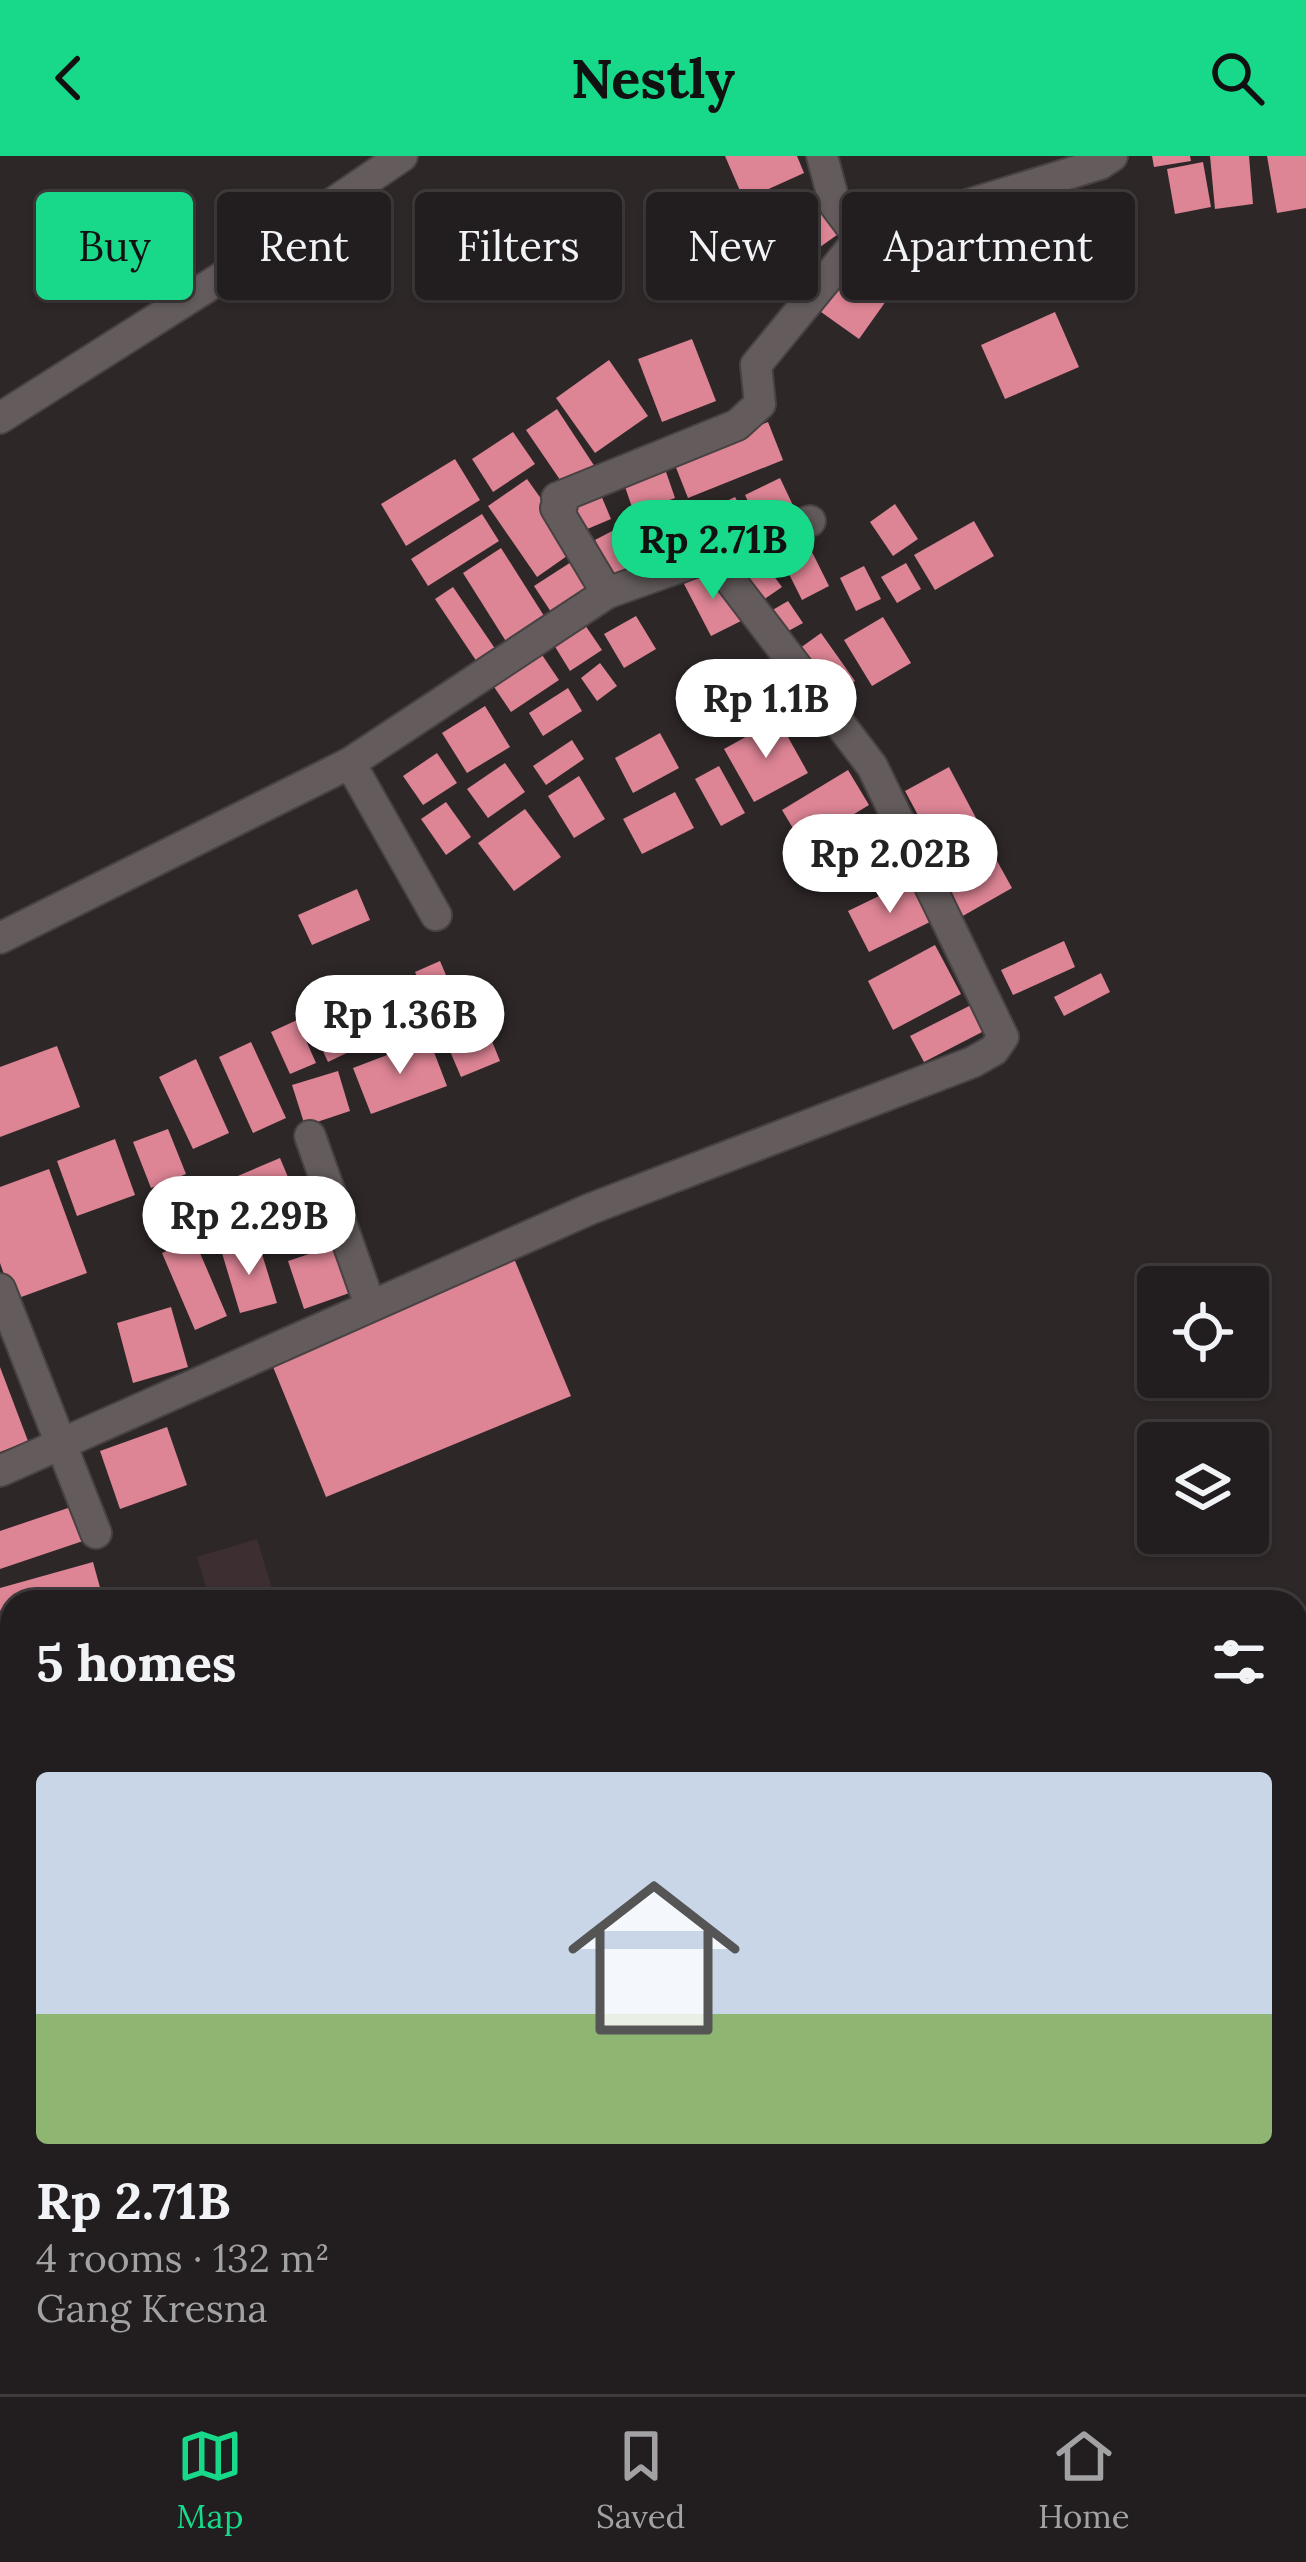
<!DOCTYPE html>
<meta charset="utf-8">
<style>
body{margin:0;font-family:Lora,serif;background:#2e2a2b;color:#f1f3f6;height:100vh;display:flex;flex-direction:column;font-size:45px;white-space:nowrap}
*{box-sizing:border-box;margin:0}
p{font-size:39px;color:#a2a2a4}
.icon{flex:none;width:66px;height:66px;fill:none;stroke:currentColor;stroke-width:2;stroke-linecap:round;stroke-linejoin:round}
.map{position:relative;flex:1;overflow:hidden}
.drawer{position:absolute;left:0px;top:1434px;width:1308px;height:804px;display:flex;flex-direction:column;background:#221d1e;border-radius:36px 36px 0 0;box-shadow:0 3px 9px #0004,0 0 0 3px #3f3b3c}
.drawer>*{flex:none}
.top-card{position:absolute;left:36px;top:36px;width:1236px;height:108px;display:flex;gap:24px}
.tools{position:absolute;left:1137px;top:1110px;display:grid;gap:24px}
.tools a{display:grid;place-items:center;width:132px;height:132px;border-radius:12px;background:#221d1e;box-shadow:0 3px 9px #0004,0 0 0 3px #3f3b3c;font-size:60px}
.price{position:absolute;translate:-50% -102px;padding:0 27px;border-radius:42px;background:#fff;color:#222;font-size:39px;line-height:78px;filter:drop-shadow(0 3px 6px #0008)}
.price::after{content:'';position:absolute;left:50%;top:72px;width:36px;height:27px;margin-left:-18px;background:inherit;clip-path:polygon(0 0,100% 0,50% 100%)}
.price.on{background:#17d989;color:#111}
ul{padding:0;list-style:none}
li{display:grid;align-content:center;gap:24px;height:636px;padding:0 36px}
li+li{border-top:3px solid #3f3b3c}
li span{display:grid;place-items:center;height:372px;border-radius:12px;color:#555}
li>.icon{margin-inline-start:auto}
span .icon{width:216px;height:216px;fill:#fffc;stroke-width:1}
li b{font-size:51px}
h2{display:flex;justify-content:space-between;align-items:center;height:144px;padding:0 36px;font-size:51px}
.pill{padding:0 42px;border-radius:12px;background:#221d1e;box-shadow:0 3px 9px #0004,0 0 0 3px #3f3b3c;font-size:42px;line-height:108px}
.pill.on{background:#17d989;color:#111}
header{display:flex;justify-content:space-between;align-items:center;height:156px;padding:0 36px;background:#17d989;color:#111;font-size:54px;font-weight:800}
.dock{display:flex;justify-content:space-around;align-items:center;height:168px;border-top:3px solid #3f3b3c;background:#221d1e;font-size:33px;color:#a2a2a4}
.dock a{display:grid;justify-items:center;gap:6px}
.dock .on{color:#17d989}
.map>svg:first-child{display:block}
</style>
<header><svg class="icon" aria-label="back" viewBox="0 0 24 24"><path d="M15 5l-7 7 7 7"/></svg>Nestly<svg class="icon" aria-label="search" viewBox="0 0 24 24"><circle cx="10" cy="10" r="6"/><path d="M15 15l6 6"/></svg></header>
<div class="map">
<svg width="1306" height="2238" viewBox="0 0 1306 2238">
<rect width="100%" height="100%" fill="#2e2728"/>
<path fill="#3d2f31" d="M257,1383L276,1446H211L197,1401Z"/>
<g fill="#dd8495">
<path d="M725,0H797L804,17L744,44Z"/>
<path d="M1152,0H1190L1191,5L1154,11Z"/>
<path d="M1210,0H1249L1253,48L1215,53Z"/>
<path d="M1267,0H1306V52L1277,57Z"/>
<path d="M1203,6L1211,51L1175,58L1167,13Z"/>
<path d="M821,43L844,74L796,108L768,62Z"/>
<path d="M868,90L906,117L859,183L821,156Z"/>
<path d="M1055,156L1079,211L1005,243L981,189Z"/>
<path d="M692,183L716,245L662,266L638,203Z"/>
<path d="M609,204L648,260L595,297L556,242Z"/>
<path d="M557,253L597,314L567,334L526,274Z"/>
<path d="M768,266L783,304L688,342L673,304Z"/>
<path d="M513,276L535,308L493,336L472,303Z"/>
<path d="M455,303L480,344L406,390L381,348Z"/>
<path d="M664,310L675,342L634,357L623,325Z"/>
<path d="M780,322L799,362L761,373L745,339Z"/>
<path d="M527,323L577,393L537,421L488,350Z"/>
<path d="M598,332L611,363L585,374L572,343Z"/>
<path d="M735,341L754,376L719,389L704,356Z"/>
<path d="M895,348L918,383L893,400L870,366Z"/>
<path d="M696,349L709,394L681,403L668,357Z"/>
<path d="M482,358L499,385L428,430L411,403Z"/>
<path d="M654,364L675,398L656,410L635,376Z"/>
<path d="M974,365L994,400L935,434L914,399Z"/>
<path d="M616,373L634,409L613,420L595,384Z"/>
<path d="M801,374L829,430L802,444L774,388Z"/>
<path d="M501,392L546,463L507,487L463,417Z"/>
<path d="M758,399L782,431L756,449L732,417Z"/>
<path d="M579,401L598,430L553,459L534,430Z"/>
<path d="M906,407L921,433L897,447L881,421Z"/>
<path d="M864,410L881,443L856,455L840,422Z"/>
<path d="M715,412L741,465L711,480L684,428Z"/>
<path d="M453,431L496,494L477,506L435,443Z"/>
<path d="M788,445L803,467L781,479L764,459Z"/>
<path d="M636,460L656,493L624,512L604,478Z"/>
<path d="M883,461L911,507L872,530L844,484Z"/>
<path d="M585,469L602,494L570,515L554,489Z"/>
<path d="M821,477L855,525L829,544L796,495Z"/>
<path d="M538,493L559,524L511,556L490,525Z"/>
<path d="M600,507L617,530L597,545L581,522Z"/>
<path d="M568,532L582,555L543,580L529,557Z"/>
<path d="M485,550L510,591L467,617L442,577Z"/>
<path d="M778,563L808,617L754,646L724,593Z"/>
<path d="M660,577L679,612L633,637L615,602Z"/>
<path d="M572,584L584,603L546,629L533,610Z"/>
<path d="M437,597L457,627L423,649L403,620Z"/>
<path d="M505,607L525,636L488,662L467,633Z"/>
<path d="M719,610L745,657L721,670L695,623Z"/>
<path d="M949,611L985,679L941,702L905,635Z"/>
<path d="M848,614L869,649L803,689L782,654Z"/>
<path d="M579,620L605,663L574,682L548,640Z"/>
<path d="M675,636L694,672L642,698L623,663Z"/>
<path d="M446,646L471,681L446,699L421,663Z"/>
<path d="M525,653L561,701L514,735L478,687Z"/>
<path d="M882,659L911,712L887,725L859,672Z"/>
<path d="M991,694L1012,732L961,761L939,723Z"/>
<path d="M912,724L932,765L869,796L848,755Z"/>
<path d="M357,733L370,764L312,789L298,759Z"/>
<path d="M1064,785L1075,811L1013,839L1001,814Z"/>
<path d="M935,789L961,838L893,874L868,825Z"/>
<path d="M440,805L460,852L436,862L415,816Z"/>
<path d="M1101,817L1110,836L1064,860L1054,841Z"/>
<path d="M403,819L422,867L369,889L349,842Z"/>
<path d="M334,848L355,893L328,906L307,860Z"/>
<path d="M973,848L986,874L924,906L910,880Z"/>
<path d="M481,858L500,905L461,921L441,874Z"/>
<path d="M297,864L316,907L290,918L271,876Z"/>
<path d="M429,883L447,930L371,958L353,912Z"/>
<path d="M251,886L286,962L253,977L219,901Z"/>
<path d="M57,890L80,951L0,981V911Z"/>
<path d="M196,903L229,977L193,993L159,921Z"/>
<path d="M338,915L350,955L305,970L292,929Z"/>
<path d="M168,973L186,1018L151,1032L133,986Z"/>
<path d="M115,983L135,1039L77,1060L57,1005Z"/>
<path d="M280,1002L298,1045L223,1076L205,1034Z"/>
<path d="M49,1013L87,1117L13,1144L0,1107V1031Z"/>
<path d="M329,1047L340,1073L281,1098L270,1072Z"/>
<path d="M194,1083L227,1160L195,1174L162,1097Z"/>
<path d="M258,1085L277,1147L240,1157L222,1097Z"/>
<path d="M342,1087L358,1134L304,1153L288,1105Z"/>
<path d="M513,1100L571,1240L326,1341L269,1201Z"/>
<path d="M171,1151L188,1211L133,1227L117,1167Z"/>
<path d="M0,1211L28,1285L0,1296Z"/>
<path d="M167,1271L187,1329L120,1353L100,1295Z"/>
<path d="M71,1351L83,1385L0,1413V1375Z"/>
<path d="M93,1406L104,1446H12L11,1519L0,1480V1432Z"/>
<path d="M9,1704L12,1776L0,1783V1709Z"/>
<path d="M12,1855V1938L0,1915V1861Z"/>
</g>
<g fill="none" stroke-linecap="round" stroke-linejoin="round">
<defs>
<g id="street">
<path d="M860,82L1100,8L1112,0"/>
<path d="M0,262L251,103L402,0"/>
<path d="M607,437L556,352L562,349L557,342L737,269L760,248L756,209L860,82L835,49L822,0"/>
<path d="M350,607L436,759"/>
<path d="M0,782L350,607L607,437L810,365"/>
<path d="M310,980L370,1149"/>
<path d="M0,1133L96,1377"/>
<path d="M0,1315L590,1053L973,906L994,894L1003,881L872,610L711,399"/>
<path d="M0,1659L12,1655"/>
</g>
</defs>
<use href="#street" stroke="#484243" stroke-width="34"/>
<use href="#street" stroke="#635b5c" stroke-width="30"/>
</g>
</svg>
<div class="tools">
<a><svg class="icon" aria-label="locate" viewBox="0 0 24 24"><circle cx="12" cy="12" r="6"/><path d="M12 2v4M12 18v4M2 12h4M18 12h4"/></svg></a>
<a><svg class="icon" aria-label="layers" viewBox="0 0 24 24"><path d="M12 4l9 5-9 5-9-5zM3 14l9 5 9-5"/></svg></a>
</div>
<b class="price on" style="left:713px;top:446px">Rp 2.71B</b>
<b class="price" style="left:766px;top:605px">Rp 1.1B</b>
<b class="price" style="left:890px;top:760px">Rp 2.02B</b>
<b class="price" style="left:400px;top:921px">Rp 1.36B</b>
<b class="price" style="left:249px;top:1122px">Rp 2.29B</b>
<div class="top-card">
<a class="pill on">Buy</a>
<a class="pill">Rent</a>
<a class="pill">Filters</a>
<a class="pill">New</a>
<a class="pill">Apartment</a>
</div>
<section class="drawer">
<h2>5 homes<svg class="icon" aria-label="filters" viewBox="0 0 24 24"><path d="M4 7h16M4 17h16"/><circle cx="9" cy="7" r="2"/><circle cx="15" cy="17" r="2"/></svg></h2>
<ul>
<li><span style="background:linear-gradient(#c9d6e8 65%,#8fb573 0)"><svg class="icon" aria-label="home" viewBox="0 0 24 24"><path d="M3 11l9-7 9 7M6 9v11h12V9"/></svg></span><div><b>Rp 2.71B</b><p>4 rooms · 132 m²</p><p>Gang Kresna</p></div></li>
</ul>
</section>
</div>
<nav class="dock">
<a class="on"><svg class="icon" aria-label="map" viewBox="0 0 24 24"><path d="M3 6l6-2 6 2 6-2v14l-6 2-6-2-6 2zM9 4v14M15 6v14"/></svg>Map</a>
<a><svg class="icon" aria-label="saved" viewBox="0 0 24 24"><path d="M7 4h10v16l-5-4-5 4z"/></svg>Saved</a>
<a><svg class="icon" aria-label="home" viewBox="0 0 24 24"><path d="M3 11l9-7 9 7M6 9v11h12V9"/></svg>Home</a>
</nav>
